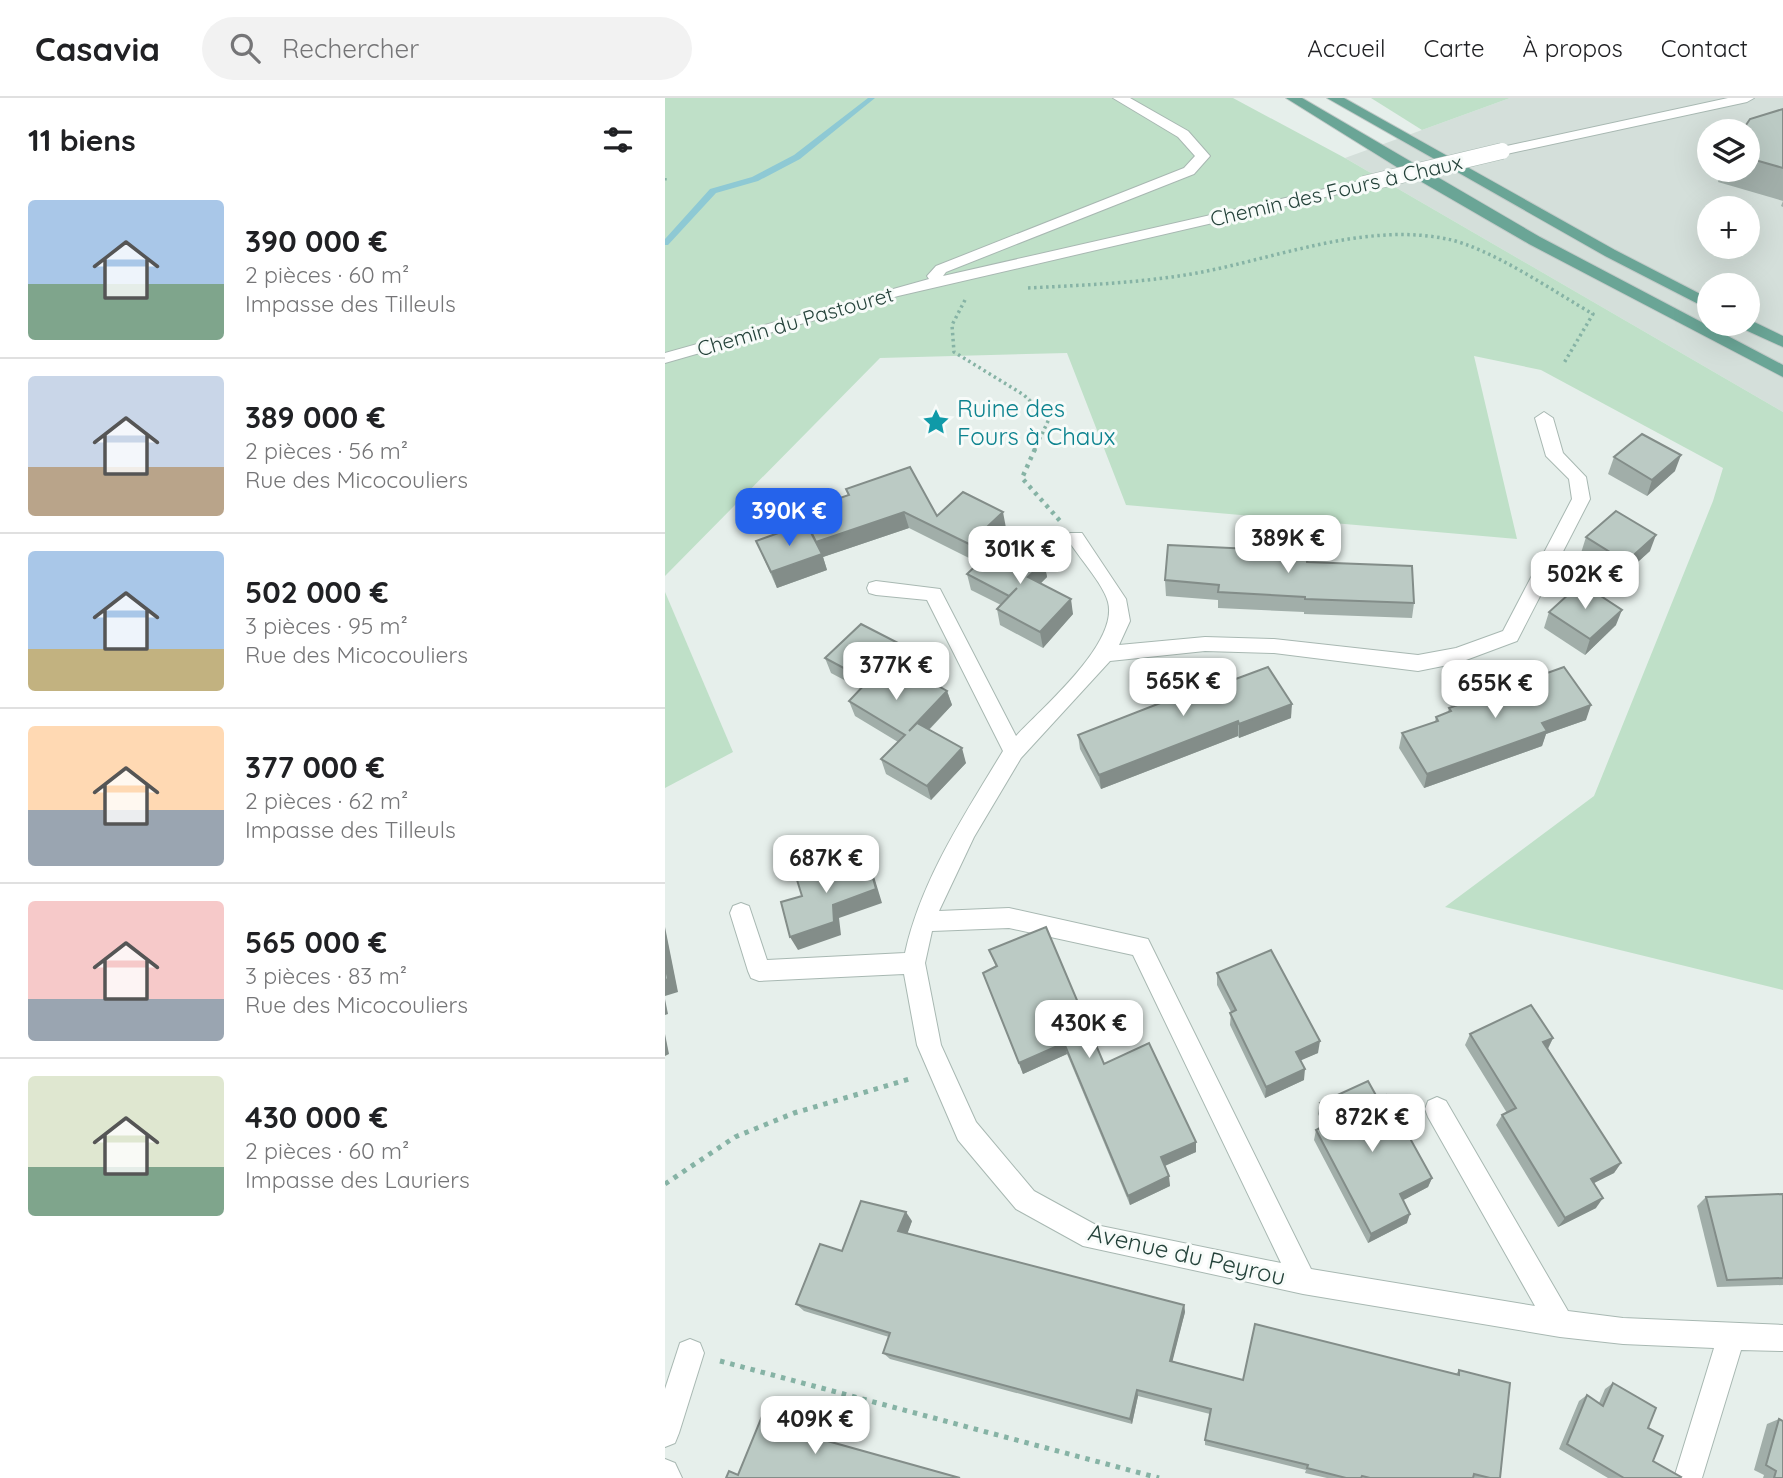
<!DOCTYPE html>
<html lang="fr">
<meta charset="utf-8">
<style>
body{margin:0;font-family:Quicksand,sans-serif;background:#f2f2f2;color:#202124;height:100vh;display:flex;flex-direction:column;font-size:26px;white-space:nowrap}
*{box-sizing:border-box;margin:0}
p{font-size:23px;color:#757577}
.icon{flex:none;width:38px;height:38px;fill:none;stroke:currentColor;stroke-width:2;stroke-linecap:round;stroke-linejoin:round}
.map{position:relative;flex:1;overflow:hidden}
.side{display:flex;flex-direction:column;background:#fff;width:665px}
.side>*{flex:none}
.tools{position:absolute;left:1032px;top:21px;display:grid;gap:14px}
.tools a{display:grid;place-items:center;width:63px;height:63px;border-radius:50%;background:#fff;box-shadow:0 7px 28px #0002;font-size:35px}
.price{position:absolute;translate:-50% -60px;padding:0 16px;border-radius:14px;background:#fff;color:#222;font-size:23px;line-height:46px;filter:drop-shadow(0 2px 4px #0008)}
.price::after{content:'';position:absolute;left:50%;top:42px;width:21px;height:16px;margin-left:-10px;background:inherit;clip-path:polygon(0 0,100% 0,50% 100%)}
.price.current{background:#2563eb;color:#fff}
ul{padding:0;list-style:none}
li{display:flex;align-items:center;gap:21px;height:175px;padding:0 28px}
li+li{border-top:2px solid #e0e0e0}
li span{display:grid;place-items:center;flex:none;width:196px;height:140px;border-radius:7px;color:#555}
li>.icon{margin-inline-start:auto}
span .icon{width:84px;height:84px;fill:#fffc;stroke-width:1}
li b{font-size:30px}
h2{display:flex;justify-content:space-between;align-items:center;height:84px;padding:0 28px;font-size:30px}
header{display:flex;align-items:center;gap:42px;box-sizing:border-box;height:98px;padding:0 35px;background:#fff;border-bottom:2px solid #e0e0e0}
header strong{font-size:33px}
nav{display:flex;gap:38px;margin-inline-start:auto;font-size:24px}
.search{width:490px;height:63px;background:#f2f2f2;display:flex;align-items:center;gap:18px;box-sizing:border-box;padding:0 24px;border-radius:38px;color:#757577;font-size:26px}
main{display:flex;flex:1;min-height:0}
.map>svg:first-child{display:block}
</style>
<header>
<strong>Casavia</strong>
<div class="search"><svg class="icon" aria-label="search" viewBox="0 0 24 24"><circle cx="10" cy="10" r="6"/><path d="M15 15l6 6"/></svg>Rechercher</div>
<nav><a>Accueil</a><a>Carte</a><a>À propos</a><a>Contact</a></nav>
</header>
<main>
<section class="side">
<h2>11 biens<svg class="icon" aria-label="filters" viewBox="0 0 24 24"><path d="M4 7h16M4 17h16"/><circle cx="9" cy="7" r="2"/><circle cx="15" cy="17" r="2"/></svg></h2>
<ul>
<li><span style="background:linear-gradient(#a9c7e8 60%,#7fa58c 0)"><svg class="icon" aria-label="home" viewBox="0 0 24 24"><path d="M3 11l9-7 9 7M6 9v11h12V9"/></svg></span><div><b>390 000 €</b><p>2 pièces · 60 m²</p><p>Impasse des Tilleuls</p></div></li>
<li><span style="background:linear-gradient(#c9d6e8 65%,#b9a48a 0)"><svg class="icon" aria-label="home" viewBox="0 0 24 24"><path d="M3 11l9-7 9 7M6 9v11h12V9"/></svg></span><div><b>389 000 €</b><p>2 pièces · 56 m²</p><p>Rue des Micocouliers</p></div></li>
<li><span style="background:linear-gradient(#a9c7e8 70%,#c2b280 0)"><svg class="icon" aria-label="home" viewBox="0 0 24 24"><path d="M3 11l9-7 9 7M6 9v11h12V9"/></svg></span><div><b>502 000 €</b><p>3 pièces · 95 m²</p><p>Rue des Micocouliers</p></div></li>
<li><span style="background:linear-gradient(#ffd9b3 60%,#9aa5b1 0)"><svg class="icon" aria-label="home" viewBox="0 0 24 24"><path d="M3 11l9-7 9 7M6 9v11h12V9"/></svg></span><div><b>377 000 €</b><p>2 pièces · 62 m²</p><p>Impasse des Tilleuls</p></div></li>
<li><span style="background:linear-gradient(#f6c9c9 70%,#9aa5b1 0)"><svg class="icon" aria-label="home" viewBox="0 0 24 24"><path d="M3 11l9-7 9 7M6 9v11h12V9"/></svg></span><div><b>565 000 €</b><p>3 pièces · 83 m²</p><p>Rue des Micocouliers</p></div></li>
<li><span style="background:linear-gradient(#dfe7d0 65%,#7fa58c 0)"><svg class="icon" aria-label="home" viewBox="0 0 24 24"><path d="M3 11l9-7 9 7M6 9v11h12V9"/></svg></span><div><b>430 000 €</b><p>2 pièces · 60 m²</p><p>Impasse des Lauriers</p></div></li>
</ul>
</section>
<div class="map">
<svg width="1118" height="1380" viewBox="0 0 1118 1380">
<rect width="100%" height="100%" fill="#e6efeb"/>
<path fill="#d4dfda" fill-rule="evenodd" d="M845,0H1118V314L680,60ZM1045,33H1083V72H1045ZM1045,110H1083V149H1045ZM1045,187H1083V226H1045Z"/>
<g fill="#bfe0c8">
<path d="M0,0H568L680,60L1118,314V892L780,809L929,698L1048,403L1058,370L876,272L809,258L852,441L461,407L402,255L215,260L0,478Z"/>
<path d="M706,0H845L757,32Z"/>
<path d="M0,494L68,654L0,690Z"/>
</g>
<g fill="none" stroke-linecap="round" stroke-linejoin="round">
<path fill="#8ec9d4" fill-rule="evenodd" d="M203,0H210L135,61L93,83L51,95L3,147H0V141L45,91L87,79L129,57Z"/>
<defs>
<g id="minor">
<path d="M448,0H465L523,33L545,58L529,76L281,174L278,178L699,82L706,86L699,90L233,198L0,265V255L264,181L262,178L271,168L519,70L530,58L513,39Z"/>
<path d="M1063,0H1089L1082,4L837,57L830,53L837,49Z"/>
<path d="M879,314L888,320L898,355L921,379L925,401L852,543L793,565L753,573L609,555L540,553L445,563L356,660L309,739L274,813L344,810L483,841L646,1171L870,1208L763,1019L760,1011L763,1003L772,999L781,1003L903,1213L958,1220L1118,1227V1253L1076,1252L1037,1380H1009L1049,1250L958,1246L895,1239L638,1196L418,1148L351,1111L293,1042L252,947L239,876L94,883L86,880L83,873L65,815L68,808L76,805L84,808L102,862L240,855C256,782 300,716 338,653L262,502L211,497L204,495L202,490L204,485L211,483L275,491L351,638C378,609 454,545 443,504C438,485 413,459 402,440L405,435H417L461,501L465,523L454,547L540,539L609,541L753,557L791,550L838,533L907,401L904,381L881,358L870,320ZM344,830L468,857L616,1165L431,1127L369,1093L311,1024L276,947L260,865L267,833Z"/>
<path d="M25,1241L35,1245L39,1255L14,1335L10,1345L0,1349V1291L15,1245Z"/>
<path d="M0,1361L10,1365L17,1380H0Z"/>
</g>
<g id="major">
<path d="M621,0H637L875,139L1118,267V279L864,146L743,76Z"/>
<path d="M662,0H679L950,152L1045,201V212L940,158Z"/>
<path d="M1083,221L1118,238V249L1076,230L1074,226H1083Z"/>
</g>
</defs>
<use href="#minor" stroke="#a8b8b2" stroke-width="2"/>
<use href="#major" stroke="#c2cac8" stroke-width="2"/>
<g stroke="#86b3a5" stroke-width="3.5" stroke-dasharray="2.5 3.5" stroke-linecap="butt">
<path d="M0,80V84"/>
<path d="M363,190C420,187 476,185 532,175C612,160 701,124 782,141C826,150 888,193 928,216L899,265"/>
<path d="M300,202L287,227L289,254L359,297L384,321L369,353"/>
</g>
<path stroke="#86b3a5" stroke-width="4.5" stroke-dasharray="3.5 5" stroke-linecap="butt" d="M370,351L357,380L396,424"/>
<g stroke="#86b3a5" stroke-width="5" stroke-dasharray="4.5 6" stroke-linecap="butt">
<path d="M0,1086L70,1039L129,1015L248,980"/>
<path d="M55,1263L494,1380"/>
</g>
<use href="#minor" fill="#fff" fill-rule="evenodd"/>
<use href="#major" fill="#6aa596" fill-rule="evenodd"/>
<defs>
<path id="minor-bridge" d="M699,86L837,53"/>
</defs>
<use href="#minor-bridge" stroke="#a8b8b2" stroke-width="17" stroke-linecap="butt"/>
<use href="#minor-bridge" stroke="#fff" stroke-width="16"/>
</g>
<g fill="#a1aea9">
<path d="M1118,11V109L1116,108L1118,103L1053,84L1057,72H1083V33Z"/>
<path d="M949,359L1010,373L982,398L943,376Z"/>
<path d="M181,391L272,418L341,430L308,462L244,430L158,459L162,472L112,490L91,443L140,425L136,413L183,397Z"/>
<path d="M921,439L985,453L955,480L916,455Z"/>
<path d="M625,456L749,505L747,520L639,516V514L553,510V502L501,498L500,482Z"/>
<path d="M379,464L382,479L375,486L408,516L378,550L335,527L332,511L336,507L306,492L302,476Z"/>
<path d="M884,514L951,527L920,557L879,530Z"/>
<path d="M239,548L244,563L239,568L282,593L287,607L264,632L301,665L266,702L221,676L216,661L233,644L190,618L184,603L196,591L166,575L160,560Z"/>
<path d="M568,582L626,620L574,640L573,638L436,691L415,651L413,637L494,605L493,596Z"/>
<path d="M784,610L921,622L881,636L877,648L759,690L734,650L737,635L770,624L771,619L783,614Z"/>
<path d="M324,852L439,966L531,1044V1054L500,1068L505,1088L465,1107L402,956L358,976L318,875L331,869Z"/>
<path d="M552,875L653,955L635,962L639,982L600,1000L565,927L566,914L552,887Z"/>
<path d="M805,936L888,940L883,951L956,1065L949,1075L929,1085L931,1110L893,1129L831,1027L837,1017L842,1015L800,947Z"/>
<path d="M713,1001L767,1080L763,1089L738,1102L742,1125L703,1145L649,1042L651,1032L659,1028L653,1016L655,1005Z"/>
<path d="M1118,1096V1187L1052,1189L1032,1108L1041,1099Z"/>
<path d="M247,1123L242,1136L519,1207L520,1214L507,1263L578,1282L791,1276L794,1272L835,1380H662L640,1375L641,1372L540,1347V1342L545,1316L473,1298L467,1326L225,1261L218,1255L224,1239L139,1213L131,1206L177,1153Z"/>
<path d="M948,1285L983,1330L988,1363L1015,1380H943L894,1351L914,1303L922,1297L934,1305L940,1291Z"/>
<path d="M1114,1321L1118,1380H1098L1099,1377L1089,1372L1102,1326Z"/>
</g>
<g fill="#838d89">
<path d="M1016,357L1010,373L982,398L987,382Z"/>
<path d="M239,414L244,430L158,459L162,472L112,490L106,474L151,444Z"/>
<path d="M338,414L341,430L308,462L304,446Z"/>
<path d="M991,437L985,453L955,480L961,464Z"/>
<path d="M379,464L382,479L366,495L363,479Z"/>
<path d="M406,501L408,516L378,550L375,534Z"/>
<path d="M957,512L951,527L920,557L925,541Z"/>
<path d="M239,548L244,563L231,576L226,561Z"/>
<path d="M282,593L287,607L249,647L244,633Z"/>
<path d="M627,606L626,620L574,640V626Z"/>
<path d="M926,607L921,622L881,636L877,648L759,690L762,676L877,625Z"/>
<path d="M573,623V638L436,691L434,677Z"/>
<path d="M297,650L301,665L266,702L262,688Z"/>
<path d="M202,758L207,772L217,805L174,820L176,837L133,852L125,839L168,807Z"/>
<path d="M0,829L13,894L0,898Z"/>
<path d="M0,901L3,916L0,917Z"/>
<path d="M0,936L4,956L0,958Z"/>
<path d="M888,940L882,952L878,944Z"/>
<path d="M655,943L653,955L630,965L631,954Z"/>
<path d="M399,945L402,956L358,976L354,965Z"/>
<path d="M640,971L639,982L600,1000L601,989Z"/>
<path d="M531,1044V1054L497,1069L496,1059Z"/>
<path d="M956,1065L949,1075L919,1090L926,1081Z"/>
<path d="M504,1078L505,1088L465,1107L463,1098Z"/>
<path d="M767,1080L763,1089L731,1106L735,1096Z"/>
<path d="M938,1100L931,1110L893,1129L900,1120Z"/>
<path d="M241,1114L247,1123L240,1142L233,1133Z"/>
<path d="M745,1116L742,1125L703,1145L706,1136Z"/>
<path d="M519,1207L520,1214L506,1269L505,1263Z"/>
<path d="M472,1292L473,1298L467,1326L465,1321Z"/>
<path d="M146,1325L154,1331L150,1342L141,1337Z"/>
</g>
<g fill="#bbcac4" stroke="#838d89" stroke-width="2">
<path d="M1118,11V70L1083,60V33H1077L1085,21Z"/>
<path d="M977,336L1016,357L987,382L949,359Z"/>
<path d="M245,369L272,418L298,394L338,414L304,446L239,414L151,444L136,413L184,397L181,391Z"/>
<path d="M951,413L991,437L961,464L921,439Z"/>
<path d="M141,425L157,456L106,474L91,443Z"/>
<path d="M338,442L379,464L363,479L406,501L375,534L332,511L352,490L344,498L302,476Z"/>
<path d="M503,447L625,453V456L642,457V464L747,468L749,505L640,501V499L553,494L554,487L500,482Z"/>
<path d="M916,485L957,512L925,541L884,514Z"/>
<path d="M196,526L239,548L226,561L282,593L244,633L252,625L297,650L262,688L216,661L240,637L184,603L203,583L160,560Z"/>
<path d="M603,569L627,606L574,626L573,623L434,677L413,637L498,604L493,596L545,577L550,585L566,579L568,582Z"/>
<path d="M899,569L926,607L877,625L882,633L762,676L737,635L773,623L771,619L786,613L784,610Z"/>
<path d="M202,758L211,791L168,807L169,824L125,839L116,804L137,798L132,782Z"/>
<path d="M381,829L439,966L484,945L531,1044L496,1059L504,1078L463,1098L399,945L354,965L318,875L332,868L324,852Z"/>
<path d="M606,852L655,943L631,954L640,971L601,989L565,915L571,912L552,875Z"/>
<path d="M0,865L3,881L0,882Z"/>
<path d="M866,907L888,940L878,944L956,1065L926,1081L938,1100L900,1120L837,1017L851,1010L805,936Z"/>
<path d="M703,983L713,1001L721,997L767,1080L735,1096L745,1116L706,1136L651,1032L665,1025L655,1005Z"/>
<path d="M1118,1096V1180L1062,1182L1041,1099Z"/>
<path d="M196,1103L241,1114L233,1133L519,1207L505,1263L578,1282L590,1226L794,1277V1272L845,1285L835,1380H825L809,1376L808,1380H705L697,1378L696,1380H681L642,1370L643,1367L540,1342L546,1311L472,1292L465,1321L218,1255L225,1235L131,1206L155,1146L177,1153Z"/>
<path d="M948,1285L991,1310L983,1330L998,1338L988,1363L1016,1379L1015,1380H959L902,1346L922,1297L938,1308Z"/>
<path d="M100,1311L146,1325L141,1337L295,1380H61L64,1373L73,1377Z"/>
<path d="M1114,1321L1118,1323V1380H1109L1111,1373L1101,1367Z"/>
</g>
<defs>
<symbol id="sight-bare" viewBox="-9 -9 18 18"><path d="M0-6L1.8-2.2L6-1.7L2.9 1.2L3.7 5.4L0 3.3L-3.7 5.4L-2.9 1.2L-6-1.7L-1.8-2.2Z" fill="#0f9aa8" stroke="#f7fbf9" stroke-width="2.5" paint-order="stroke"/></symbol>
</defs>
<g fill-rule="evenodd">
<use href="#sight-bare" x="252" y="305" width="38" height="38"/>
</g>
<g text-anchor="middle" dominant-baseline="central" stroke-width="6" stroke-linejoin="round" paint-order="stroke">
<g font-size="21" fill="#24423a" stroke="#f7fbf9">
<text transform="translate(671 92) rotate(-13)">Chemin des Fours à Chaux</text>
<text transform="translate(130 223) rotate(-16)">Chemin du Pastouret</text>
</g>
<g font-size="24" fill="#0d838f" stroke="#f7fbf9" text-anchor="start">
<text x="292" y="310">Ruine des<tspan x="292" dy="28">Fours à Chaux</tspan></text>
</g>
<g font-size="24" fill="#24423a" stroke="#f7fbf9">
<text transform="translate(522 1156) rotate(13)">Avenue du Peyrou</text>
</g>
</g>
</svg>
<div class="tools">
<a><svg class="icon" aria-label="layers" viewBox="0 0 24 24"><path d="M12 4l9 5-9 5-9-5zM3 14l9 5 9-5"/></svg></a>
<a>+</a>
<a>−</a>
</div>
<b class="price current" style="left:124px;top:450px">390K €</b>
<b class="price" style="left:623px;top:477px">389K €</b>
<b class="price" style="left:355px;top:488px">301K €</b>
<b class="price" style="left:920px;top:513px">502K €</b>
<b class="price" style="left:231px;top:604px">377K €</b>
<b class="price" style="left:518px;top:620px">565K €</b>
<b class="price" style="left:830px;top:622px">655K €</b>
<b class="price" style="left:161px;top:797px">687K €</b>
<b class="price" style="left:424px;top:962px">430K €</b>
<b class="price" style="left:707px;top:1056px">872K €</b>
<b class="price" style="left:150px;top:1358px">409K €</b>
</div>
</main>
